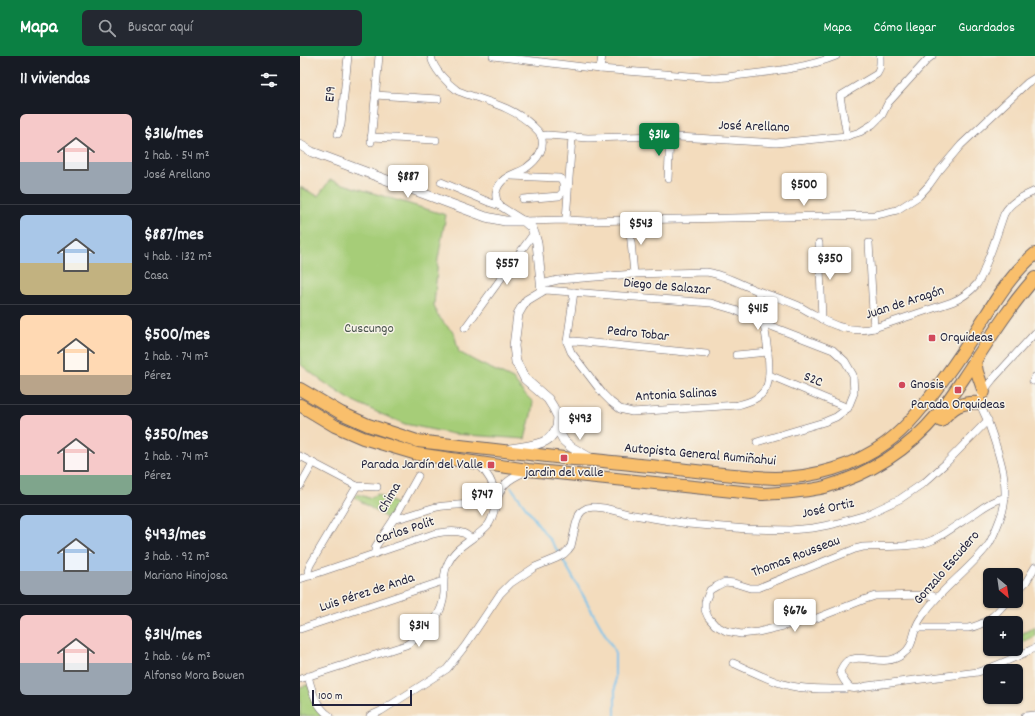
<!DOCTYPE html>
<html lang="es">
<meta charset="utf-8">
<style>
body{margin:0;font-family:Dekko,sans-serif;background:#242831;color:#f1f3f6;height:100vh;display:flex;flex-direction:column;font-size:15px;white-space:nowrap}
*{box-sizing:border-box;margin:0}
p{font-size:13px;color:#9ea1a6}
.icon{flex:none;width:22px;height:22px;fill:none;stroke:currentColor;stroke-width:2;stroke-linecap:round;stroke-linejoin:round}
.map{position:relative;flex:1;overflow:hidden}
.side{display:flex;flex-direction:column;background:#171b24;width:300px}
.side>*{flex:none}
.needle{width:26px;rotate:151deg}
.controls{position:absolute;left:683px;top:512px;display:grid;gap:8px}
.controls a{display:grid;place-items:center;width:40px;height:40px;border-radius:6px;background:#171b24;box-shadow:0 1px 3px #0004;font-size:20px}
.scale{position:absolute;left:12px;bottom:10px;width:100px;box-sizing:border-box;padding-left:4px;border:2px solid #22223b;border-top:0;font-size:11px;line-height:14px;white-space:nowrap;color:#22223b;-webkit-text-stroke:3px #f7f3e8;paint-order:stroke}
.price{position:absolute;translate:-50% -34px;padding:0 9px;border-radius:4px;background:#fff;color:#222;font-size:13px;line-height:26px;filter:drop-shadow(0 1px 2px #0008)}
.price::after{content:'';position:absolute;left:50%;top:24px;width:12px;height:9px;margin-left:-6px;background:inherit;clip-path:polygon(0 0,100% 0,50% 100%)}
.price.selected{background:#0b8043;color:#fff}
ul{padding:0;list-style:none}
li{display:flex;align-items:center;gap:12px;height:100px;padding:0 20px}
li+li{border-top:1px solid #363941}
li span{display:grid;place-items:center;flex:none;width:112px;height:80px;border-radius:6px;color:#555}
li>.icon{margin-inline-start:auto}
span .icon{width:48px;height:48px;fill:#fffc;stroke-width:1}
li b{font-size:17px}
h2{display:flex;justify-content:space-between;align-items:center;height:48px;padding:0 20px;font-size:17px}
header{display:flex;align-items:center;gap:24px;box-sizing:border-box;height:56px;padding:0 20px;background:#0b8043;color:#fff}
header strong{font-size:19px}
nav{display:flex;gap:22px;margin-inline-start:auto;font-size:14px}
.search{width:280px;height:36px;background:#242831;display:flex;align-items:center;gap:10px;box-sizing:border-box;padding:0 14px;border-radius:6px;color:#9ea1a6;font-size:15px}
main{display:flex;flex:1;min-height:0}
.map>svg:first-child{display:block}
</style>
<header>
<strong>Mapa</strong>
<div class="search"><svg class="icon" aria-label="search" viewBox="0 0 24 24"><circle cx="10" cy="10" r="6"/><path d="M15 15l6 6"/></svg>Buscar aquí</div>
<nav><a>Mapa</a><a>Cómo llegar</a><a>Guardados</a></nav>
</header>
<main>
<section class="side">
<h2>11 viviendas<svg class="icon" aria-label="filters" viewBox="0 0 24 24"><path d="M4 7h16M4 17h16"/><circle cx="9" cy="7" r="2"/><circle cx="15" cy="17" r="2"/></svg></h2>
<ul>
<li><span style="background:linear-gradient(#f6c9c9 60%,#9aa5b1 0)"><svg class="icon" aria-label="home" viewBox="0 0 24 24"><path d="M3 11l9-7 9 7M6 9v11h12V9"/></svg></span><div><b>$316/mes</b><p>2 hab. · 54 m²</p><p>José Arellano</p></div></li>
<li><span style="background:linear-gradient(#a9c7e8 60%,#c2b280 0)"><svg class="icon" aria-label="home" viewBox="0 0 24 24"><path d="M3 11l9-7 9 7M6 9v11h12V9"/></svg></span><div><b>$887/mes</b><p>4 hab. · 132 m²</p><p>Casa</p></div></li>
<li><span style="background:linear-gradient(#ffd9b3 75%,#b9a48a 0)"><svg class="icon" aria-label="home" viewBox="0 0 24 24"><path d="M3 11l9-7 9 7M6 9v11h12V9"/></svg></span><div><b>$500/mes</b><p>2 hab. · 74 m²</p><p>Pérez</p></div></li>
<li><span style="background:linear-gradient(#f6c9c9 75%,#7fa58c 0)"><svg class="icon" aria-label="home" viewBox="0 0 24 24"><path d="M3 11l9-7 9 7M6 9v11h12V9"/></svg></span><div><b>$350/mes</b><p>2 hab. · 74 m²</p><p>Pérez</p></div></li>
<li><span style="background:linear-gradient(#a9c7e8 70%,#9aa5b1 0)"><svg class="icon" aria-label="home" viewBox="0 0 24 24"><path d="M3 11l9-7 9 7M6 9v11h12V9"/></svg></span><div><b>$493/mes</b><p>3 hab. · 92 m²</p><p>Mariano Hinojosa</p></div></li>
<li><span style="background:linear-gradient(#f6c9c9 60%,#9aa5b1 0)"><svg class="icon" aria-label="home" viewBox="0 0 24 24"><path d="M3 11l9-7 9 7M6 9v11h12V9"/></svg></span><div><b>$314/mes</b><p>2 hab. · 66 m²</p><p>Alfonso Mora Bowen</p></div></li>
</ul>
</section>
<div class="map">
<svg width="735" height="660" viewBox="0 0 735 660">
<rect width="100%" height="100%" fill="#f7f3e8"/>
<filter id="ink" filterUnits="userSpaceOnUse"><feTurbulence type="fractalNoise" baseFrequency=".025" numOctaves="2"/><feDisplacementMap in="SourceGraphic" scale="8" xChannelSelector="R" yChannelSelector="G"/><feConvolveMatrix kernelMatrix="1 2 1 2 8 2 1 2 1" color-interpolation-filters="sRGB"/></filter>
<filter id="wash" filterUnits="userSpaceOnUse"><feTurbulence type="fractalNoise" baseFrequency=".012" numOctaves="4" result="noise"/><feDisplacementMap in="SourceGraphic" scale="16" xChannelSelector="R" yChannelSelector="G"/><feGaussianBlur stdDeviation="0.9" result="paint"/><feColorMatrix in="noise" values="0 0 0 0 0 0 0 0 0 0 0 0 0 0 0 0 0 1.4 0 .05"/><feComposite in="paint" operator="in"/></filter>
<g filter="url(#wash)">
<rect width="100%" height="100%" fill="#f3dcbd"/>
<g fill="#a6cd78" stroke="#64785a">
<path d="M30,124L146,159L138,203L134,249L137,258L144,267L154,277L159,296L177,306L213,323L222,335L233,346L231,359L225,383L153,378L105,368L81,358L49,343L19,323L0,308V131L18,140Z"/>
<path d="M57,438L69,442L78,438L96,448L88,463L54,441Z"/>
<path d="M735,571V580L716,589V577L721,578Z"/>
<path d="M8,629L15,648L23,660H0V631Z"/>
</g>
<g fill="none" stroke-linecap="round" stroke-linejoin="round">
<g stroke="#72c2ed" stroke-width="2">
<path d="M211,431L260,498"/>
<path d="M262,502L315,596V660"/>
</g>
</g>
</g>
<g filter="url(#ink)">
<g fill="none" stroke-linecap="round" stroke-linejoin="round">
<defs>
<g id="minor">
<path d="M131,0C133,13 148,28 158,35C184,45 212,50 233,70C235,72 237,74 239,76C248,91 237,104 226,112C220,116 214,117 209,120C198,126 191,139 200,150L224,165L266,164L288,165L329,164L576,159L585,157L597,154L619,140L629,129L639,115L661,89L727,27L735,22"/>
<path d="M193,0L300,13L415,22L427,21C464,16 501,14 536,0"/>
<path d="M300,13L302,0"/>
<path d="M75,39L138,43"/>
<path d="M38,78L41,69L48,0"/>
<path d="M241,80L247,79L288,82L362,80L476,87L547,80L560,76L573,68L582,59L588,47L628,3L632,0"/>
<path d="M547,80L540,40L577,18C581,12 580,7 580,0"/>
<path d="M71,81L136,84"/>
<path d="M71,86L79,0"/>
<path d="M211,120L259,122C265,124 263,131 263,136L259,140L223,143"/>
<path d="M368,123L370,80"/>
<path d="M141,126L191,147L200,150"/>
<path d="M266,164L272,81"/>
<path d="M329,164L334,218"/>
<path d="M519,187L522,263"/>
<path d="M569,187L574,272"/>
<path d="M241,228L258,224L334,218L406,216C423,218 442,229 458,235C472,240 486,244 499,250C504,253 509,256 515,259C532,270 553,277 574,272L652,246C662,242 670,236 677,228C681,222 684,215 686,208C693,192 698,175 704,158C711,145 722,141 735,135"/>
<path d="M242,235L246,234L411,247L435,254L463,267L533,294L545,305L553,319L554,337L548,352L536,361L524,366L457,386"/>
<path d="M274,236L267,286L271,296L303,338L311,346L320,353L332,356L438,349C449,346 460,343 466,332C475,315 461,255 458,235"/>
<path d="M165,272L234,177"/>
<path d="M735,277L693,323C688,329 680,338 680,346C681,353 686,360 688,366C698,395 713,433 700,463C697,471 693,481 689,488C670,514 641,532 623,559C620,563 617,568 616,572C612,582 613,591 603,598C584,613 563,596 547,605C544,607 542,611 540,615C541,620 543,623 546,627C551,636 559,632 567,630L678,616C698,610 716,601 735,592"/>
<path d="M267,286L274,285L406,298"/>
<path d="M436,299L468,296"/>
<path d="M469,319L548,352"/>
<path d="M733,325L735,321"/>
<path d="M0,400L57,430L77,431"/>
<path d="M178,408C188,417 194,429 197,442"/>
<path d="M0,430L13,407"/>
<path d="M94,463C109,461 123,454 137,451C149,449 161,449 173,448"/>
<path d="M75,498V494L76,490L94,463L118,420"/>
<path d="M10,520L8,515L10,509L57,430"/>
<path d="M0,523L133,478C142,476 154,474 163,477C166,478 169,481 171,482"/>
<path d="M716,536L726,526L735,511"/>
<path d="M636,542L633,540L629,539L575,540L563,544L517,562L458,576L441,578L426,575L415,569L408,561L405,554V546L410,534L417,530L425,526L434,527L450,532H458L555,493L563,491C583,490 616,492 633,484C648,476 661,466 675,457C684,451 694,443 705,442"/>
<path d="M616,572H668C686,569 696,558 707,545"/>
<path d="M0,573L143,525"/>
<path d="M433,607C452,615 471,626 491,630C509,634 527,633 545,633L548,631"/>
<path d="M8,620C12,635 16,651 30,660"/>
<path d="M0,623L106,589C126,577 143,561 144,537C144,526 143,518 148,507C156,489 176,483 188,469C192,464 193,458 195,452C200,429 206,424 227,415"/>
<path d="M70,660L81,655L147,613L165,590L200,538L211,527L235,511L257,502L264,498L268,494L271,490L276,468L279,459L282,455L287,452L294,451L304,452L328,458L388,468L447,473L490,474L513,472L534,468L566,459L600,443L625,426L645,408L688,364"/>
<path d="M725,660L735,659"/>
</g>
<g id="tertiary">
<path d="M0,89L12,96L186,161L205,165H224L232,172L234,177L237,187L242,235L227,244L222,251L218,258L214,290L216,306L222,317L225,323L248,343L253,351L258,361L257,372L264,385L271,391L292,403"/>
<path d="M210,393C221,391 238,390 247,384C252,381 254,376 257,372"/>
</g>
<g id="trunk">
<path d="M675,305L677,316L684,336"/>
<path d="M0,333L41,357L68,369L117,385L273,403L294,404C328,408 362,411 396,415C422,418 448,421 475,422C513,422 555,410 586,387C608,371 626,347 642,325C656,306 669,287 681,267C697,242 712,217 735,198"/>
<path d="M0,349L35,370L63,382L117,398L228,414L462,438C483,437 505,436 525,431C570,418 609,393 638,358C647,347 655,335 663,323C686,289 707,253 735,222"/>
<path d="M641,365C653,351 661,345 680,347"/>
</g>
</defs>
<use href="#minor" stroke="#6b6368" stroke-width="8"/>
<use href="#tertiary" stroke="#6b6368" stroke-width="10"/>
<use href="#trunk" stroke="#6b6368" stroke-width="14"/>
<use href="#minor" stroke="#fff" stroke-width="7"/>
<use href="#tertiary" stroke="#fff" stroke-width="9"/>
<use href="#trunk" stroke="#f9bf6c" stroke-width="12"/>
</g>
</g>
<g fill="#d1495b" stroke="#f7f3e8" stroke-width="1.5">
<rect x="628" y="278" width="8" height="8" rx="2"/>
<circle cx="602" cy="329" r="4"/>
<rect x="654" y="330" width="8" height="8" rx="2"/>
<rect x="260" y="398" width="8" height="8" rx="2"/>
<rect x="187" y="405" width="8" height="8" rx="2"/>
</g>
<g text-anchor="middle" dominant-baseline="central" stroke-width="3" stroke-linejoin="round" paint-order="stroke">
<g font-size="14" fill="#22223b" stroke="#f7f3e8">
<text transform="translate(31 38) rotate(-85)">E19</text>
<text transform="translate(454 71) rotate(2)">José Arellano</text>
<text transform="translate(367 231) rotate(5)">Diego de Salazar</text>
<text transform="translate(605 247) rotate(-18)">Juan de Aragón</text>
<text transform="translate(338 278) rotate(6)">Pedro Tobar</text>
<text transform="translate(513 324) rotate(23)">S2C</text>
<text transform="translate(376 339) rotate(-3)">Antonia Salinas</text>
<text transform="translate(400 399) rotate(5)">Autopista General Rumiñahui</text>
<text transform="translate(90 442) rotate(-60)">Chima</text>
<text transform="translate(528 453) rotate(-12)">José Ortiz</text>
<text transform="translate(105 475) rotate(-18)">Carlos Polit</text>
<text transform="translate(496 501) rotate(-21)">Thomas Rousseau</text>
<text transform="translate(647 512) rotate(-49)">Gonzalo Escudero</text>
<text transform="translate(67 537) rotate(-18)">Luis Pérez de Anda</text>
</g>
<g font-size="14" fill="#4a554d" stroke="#f7f3e8">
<text x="69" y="273">Cuscungo</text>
</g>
<g font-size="14" fill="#22223b" stroke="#f7f3e8" text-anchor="start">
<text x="640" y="282">Orquideas</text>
<text x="610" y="329">Gnosis</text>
<text x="658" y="349" text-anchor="middle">Parada Orquideas</text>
<text x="183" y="409" text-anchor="end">Parada Jardín del Valle</text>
<text x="264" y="417" text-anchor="middle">jardin del valle</text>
</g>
</g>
</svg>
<div class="controls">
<a><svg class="needle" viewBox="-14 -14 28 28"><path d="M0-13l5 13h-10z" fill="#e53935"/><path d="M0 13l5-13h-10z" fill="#9ea1a6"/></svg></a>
<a>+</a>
<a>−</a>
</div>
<div class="scale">100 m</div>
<b class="price selected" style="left:359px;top:101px">$316</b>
<b class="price" style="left:108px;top:143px">$887</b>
<b class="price" style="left:504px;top:151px">$500</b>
<b class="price" style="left:341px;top:190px">$543</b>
<b class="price" style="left:530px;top:225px">$350</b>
<b class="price" style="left:207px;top:230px">$557</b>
<b class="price" style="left:458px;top:275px">$415</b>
<b class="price" style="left:280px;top:385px">$493</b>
<b class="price" style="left:182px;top:461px">$747</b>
<b class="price" style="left:495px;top:577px">$676</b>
<b class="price" style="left:119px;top:592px">$314</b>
</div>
</main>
